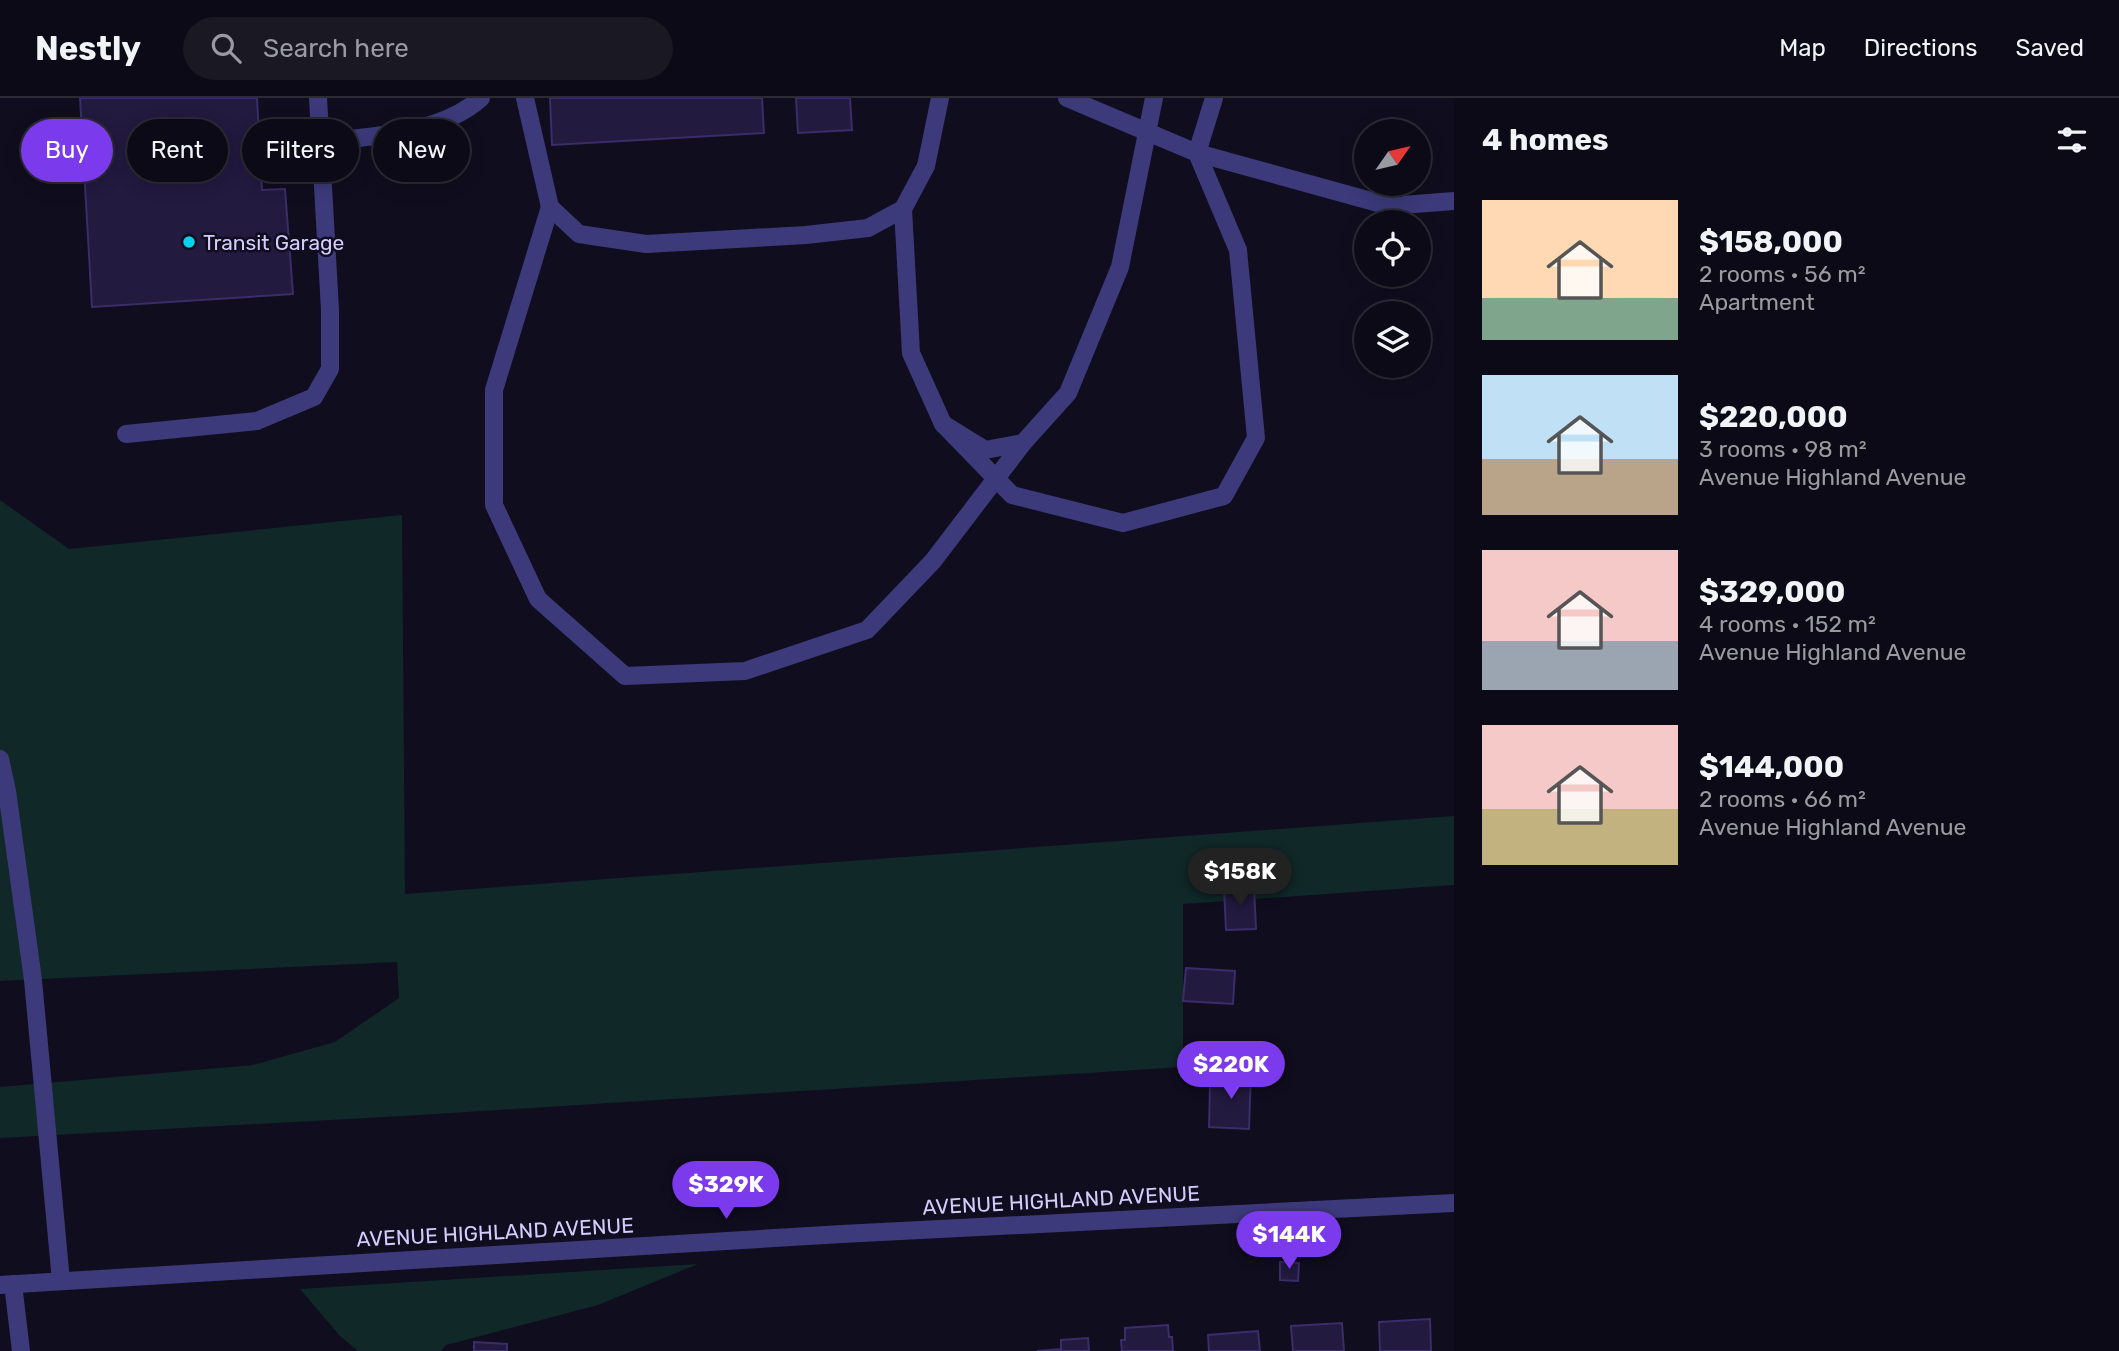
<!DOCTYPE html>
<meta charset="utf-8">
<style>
body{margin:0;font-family:Rubik,sans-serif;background:#1a1823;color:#f1f3f6;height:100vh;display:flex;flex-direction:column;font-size:26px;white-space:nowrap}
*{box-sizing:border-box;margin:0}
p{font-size:23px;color:#9a9aa1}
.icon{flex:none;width:38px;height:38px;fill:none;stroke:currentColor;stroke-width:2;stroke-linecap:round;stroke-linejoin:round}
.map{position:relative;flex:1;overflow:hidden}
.sheet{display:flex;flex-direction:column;background:#0c0a16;width:665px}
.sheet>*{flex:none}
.banner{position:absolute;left:21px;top:21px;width:665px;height:63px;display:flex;gap:14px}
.needle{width:46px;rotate:56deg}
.buttons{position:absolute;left:1354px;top:21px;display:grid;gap:14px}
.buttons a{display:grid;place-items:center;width:77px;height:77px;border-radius:50%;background:#0c0a16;box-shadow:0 4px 18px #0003,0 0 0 2px #2c2b35;font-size:35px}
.price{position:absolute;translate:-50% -60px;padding:0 16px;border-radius:24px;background:#7c3aed;color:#fff;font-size:23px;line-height:46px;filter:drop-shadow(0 2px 4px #0008)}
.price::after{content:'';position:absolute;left:50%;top:42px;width:21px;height:16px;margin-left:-10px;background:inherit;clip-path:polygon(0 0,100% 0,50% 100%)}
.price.current{background:#222;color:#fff}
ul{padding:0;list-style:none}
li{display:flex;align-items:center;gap:21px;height:175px;padding:0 28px}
li span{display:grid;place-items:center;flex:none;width:196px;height:140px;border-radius:0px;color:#555}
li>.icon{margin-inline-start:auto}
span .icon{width:84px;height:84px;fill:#fffc;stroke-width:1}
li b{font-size:30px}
h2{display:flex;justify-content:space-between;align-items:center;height:84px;padding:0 28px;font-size:30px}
.tag{padding:0 24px;border-radius:32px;background:#0c0a16;box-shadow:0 4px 18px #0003,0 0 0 2px #2c2b35;font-size:24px;line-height:63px}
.tag.current{background:#7c3aed;color:#fff}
header{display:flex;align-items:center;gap:42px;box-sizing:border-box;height:98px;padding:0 35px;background:#0c0a16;border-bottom:2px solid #2c2b35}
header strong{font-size:33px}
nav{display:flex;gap:38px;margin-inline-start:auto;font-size:24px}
.search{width:490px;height:63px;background:#1a1823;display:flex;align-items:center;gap:18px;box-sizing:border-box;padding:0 24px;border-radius:38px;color:#9a9aa1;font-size:26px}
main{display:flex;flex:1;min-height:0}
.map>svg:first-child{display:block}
</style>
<header>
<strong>Nestly</strong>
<div class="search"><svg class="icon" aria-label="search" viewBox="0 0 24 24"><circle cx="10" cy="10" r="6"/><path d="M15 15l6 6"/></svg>Search here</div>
<nav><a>Map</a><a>Directions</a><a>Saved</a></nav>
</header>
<main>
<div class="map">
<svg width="1454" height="1253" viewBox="0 0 1454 1253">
<rect width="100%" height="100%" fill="#100d1e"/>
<g fill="#102828">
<path d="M0,402L69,451L402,417L405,796L1454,718V787L1183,806V969L403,1018L0,1040V989L253,967L335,944L399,900L397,864L0,883Z"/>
<path d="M698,1166L598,1207L446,1247L441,1253H358L340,1238L300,1191Z"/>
</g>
<g fill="#221a3f" stroke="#3a2d6a" stroke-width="2">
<path d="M80,0H257L262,92L285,91L293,196L92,209Z"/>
<path d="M550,0H762L764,35L552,47Z"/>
<path d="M796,0H850L852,32L798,35Z"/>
<path d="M1254,789L1256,831L1226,832L1224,790Z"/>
<path d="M1186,870L1235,873L1233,906L1183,903Z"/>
<path d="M1222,973L1251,974L1249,1031L1209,1029L1210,987L1222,988Z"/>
<path d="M1280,1164L1299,1165L1298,1183L1280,1182Z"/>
<path d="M1430,1221L1431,1253H1380L1379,1224Z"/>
<path d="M1342,1225L1344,1253H1293L1291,1228Z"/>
<path d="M1168,1227L1169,1239H1172L1173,1253H1122L1121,1242H1125V1230Z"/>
<path d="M1258,1233L1260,1253H1209L1208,1237Z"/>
<path d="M1088,1240L1089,1253H1037L1061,1251V1242Z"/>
<path d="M474,1244L507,1246V1253H474Z"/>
</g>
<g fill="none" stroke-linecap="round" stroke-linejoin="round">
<g stroke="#3d3a7c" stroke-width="18">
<path d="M525,0L550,109L579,136L646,146L806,137L868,130L903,111L926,68L940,0"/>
<path d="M1067,0L1197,55L1389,108L1454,103"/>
<path d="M321,44C372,38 441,36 481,0"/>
<path d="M550,109L494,292V407L538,501L625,578L745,573L867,532L933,463L1023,345"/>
<path d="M903,111L911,255L943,326L985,352L1023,345L1068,295L1120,169L1154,0"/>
<path d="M943,326L1012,397L1123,425L1224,398L1256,340L1238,152L1197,55L1214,0"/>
<path d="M126,336L257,323L314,299L330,271V212L318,0"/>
<path d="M0,661L7,693L33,882L61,1183"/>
<path d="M13,1186L21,1253"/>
<path d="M0,1187L842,1136L1454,1105"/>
</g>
</g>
<circle fill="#09d1ec" stroke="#100d1e" stroke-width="2.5" cx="189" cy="144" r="7"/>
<g text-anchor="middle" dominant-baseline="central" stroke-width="5" stroke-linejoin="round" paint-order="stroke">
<g font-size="21" fill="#d3ccfd" stroke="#100d1e" text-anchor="start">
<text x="203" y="144">Transit Garage</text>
</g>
<g font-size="21" fill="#d3ccfd" stroke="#100d1e">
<text transform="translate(1061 1102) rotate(-3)">AVENUE HIGHLAND AVENUE</text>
<text transform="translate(495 1134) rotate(-3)">AVENUE HIGHLAND AVENUE</text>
</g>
</g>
</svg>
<div class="buttons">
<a><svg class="needle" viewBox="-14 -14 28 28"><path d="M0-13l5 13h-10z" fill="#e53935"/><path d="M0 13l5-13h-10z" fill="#9a9aa1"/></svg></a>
<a><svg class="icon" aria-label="locate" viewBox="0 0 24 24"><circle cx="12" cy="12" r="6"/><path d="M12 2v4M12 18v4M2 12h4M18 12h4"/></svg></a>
<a><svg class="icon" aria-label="layers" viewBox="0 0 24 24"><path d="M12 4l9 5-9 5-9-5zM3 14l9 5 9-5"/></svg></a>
</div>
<b class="price current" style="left:1240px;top:810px">$158K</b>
<b class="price" style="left:1231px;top:1003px">$220K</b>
<b class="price" style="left:726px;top:1123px">$329K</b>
<b class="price" style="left:1289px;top:1173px">$144K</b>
<div class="banner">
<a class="tag current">Buy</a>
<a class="tag">Rent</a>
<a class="tag">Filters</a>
<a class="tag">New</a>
</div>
</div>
<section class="sheet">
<h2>4 homes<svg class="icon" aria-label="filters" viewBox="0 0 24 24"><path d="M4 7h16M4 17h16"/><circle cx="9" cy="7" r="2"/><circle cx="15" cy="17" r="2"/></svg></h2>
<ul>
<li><span style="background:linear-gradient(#ffd9b3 70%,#7fa58c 0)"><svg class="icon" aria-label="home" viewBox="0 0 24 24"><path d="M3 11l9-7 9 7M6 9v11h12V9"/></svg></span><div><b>$158,000</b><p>2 rooms · 56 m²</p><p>Apartment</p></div></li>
<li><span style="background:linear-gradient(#bfe0f5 60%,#b9a48a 0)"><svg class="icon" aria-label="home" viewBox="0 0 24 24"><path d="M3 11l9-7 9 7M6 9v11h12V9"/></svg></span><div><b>$220,000</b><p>3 rooms · 98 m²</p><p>Avenue Highland Avenue</p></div></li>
<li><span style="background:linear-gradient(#f6c9c9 65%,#9aa5b1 0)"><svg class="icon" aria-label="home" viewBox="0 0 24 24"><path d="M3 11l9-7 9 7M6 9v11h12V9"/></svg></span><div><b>$329,000</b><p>4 rooms · 152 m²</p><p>Avenue Highland Avenue</p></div></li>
<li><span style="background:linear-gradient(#f6c9c9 60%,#c2b280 0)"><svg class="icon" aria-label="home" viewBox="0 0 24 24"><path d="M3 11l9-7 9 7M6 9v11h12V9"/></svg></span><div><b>$144,000</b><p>2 rooms · 66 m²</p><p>Avenue Highland Avenue</p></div></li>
</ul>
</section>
</main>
